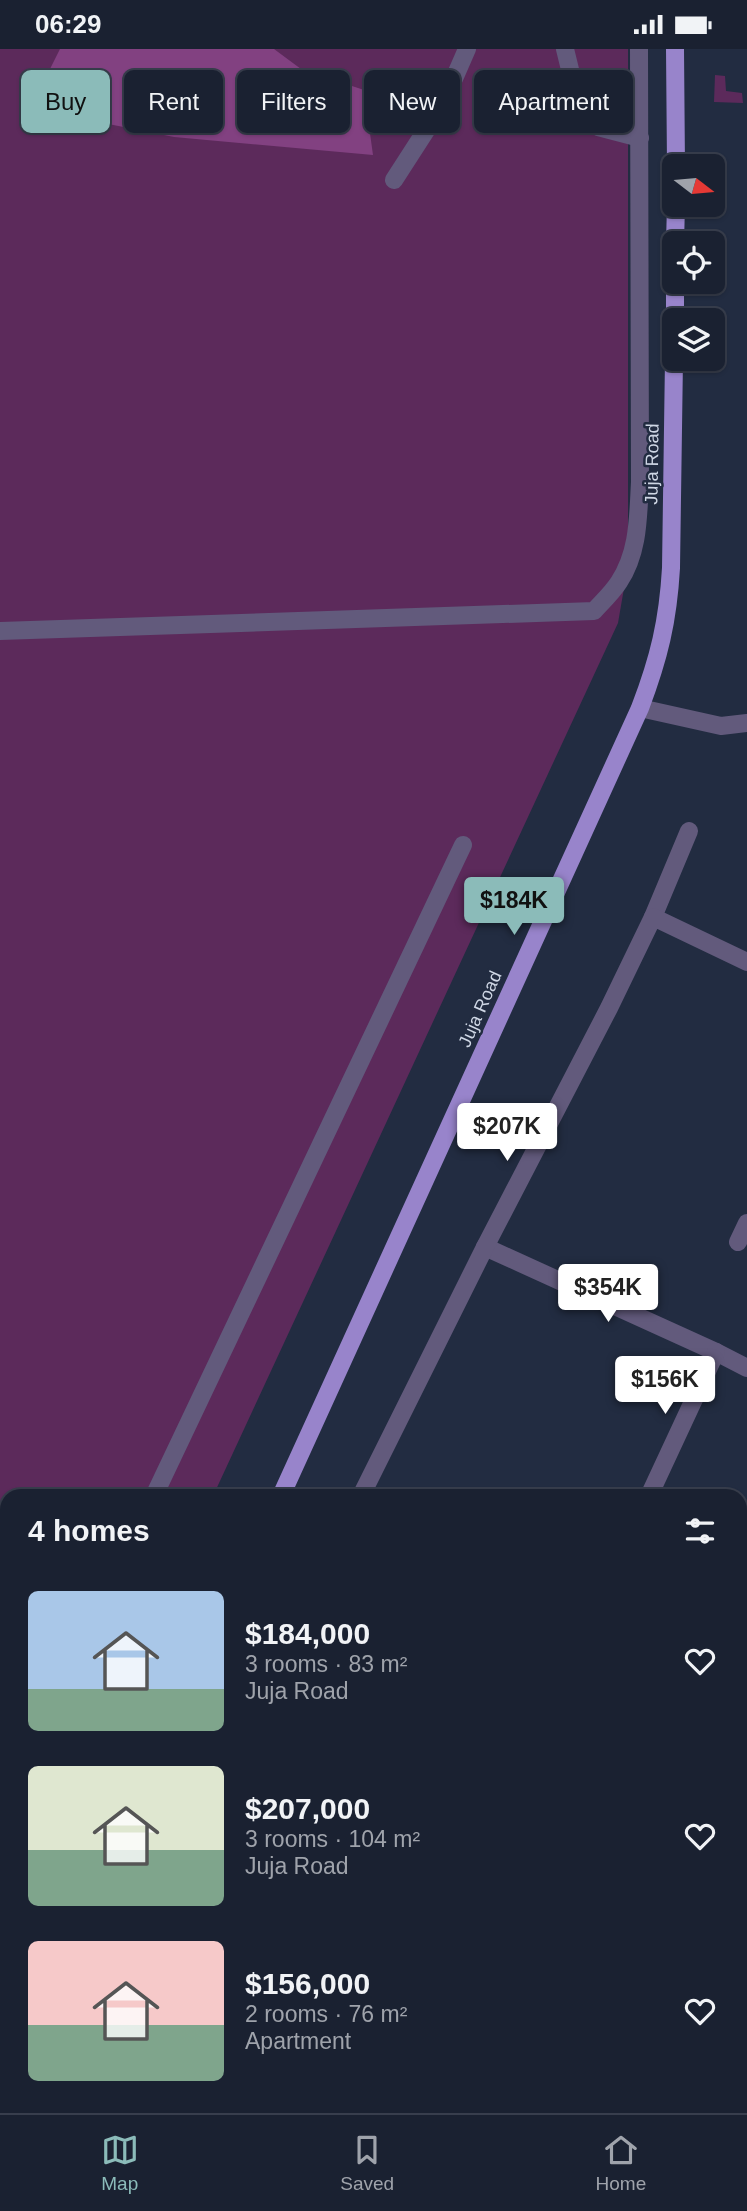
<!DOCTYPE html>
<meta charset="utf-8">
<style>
body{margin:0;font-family:Helvetica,sans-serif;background:#272e3d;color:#f1f3f6;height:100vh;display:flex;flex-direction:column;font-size:26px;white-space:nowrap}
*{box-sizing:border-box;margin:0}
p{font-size:23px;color:#9fa3ab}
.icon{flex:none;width:38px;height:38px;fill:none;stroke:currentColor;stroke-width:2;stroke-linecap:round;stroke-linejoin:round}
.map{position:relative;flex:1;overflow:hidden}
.side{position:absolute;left:0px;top:1440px;width:747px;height:625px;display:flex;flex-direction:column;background:#1a2131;border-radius:21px 21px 0 0;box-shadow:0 2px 5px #0004,0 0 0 2px #383e4d}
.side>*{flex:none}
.banner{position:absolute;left:21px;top:21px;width:705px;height:63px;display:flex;gap:14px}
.needle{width:46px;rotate:106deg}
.buttons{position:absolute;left:662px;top:105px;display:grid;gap:14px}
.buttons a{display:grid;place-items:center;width:63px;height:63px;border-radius:10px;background:#1a2131;box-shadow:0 2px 5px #0004,0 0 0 2px #383e4d;font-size:35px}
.price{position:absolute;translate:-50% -60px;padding:0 16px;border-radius:7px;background:#fff;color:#222;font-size:23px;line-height:46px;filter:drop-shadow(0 2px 4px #0008)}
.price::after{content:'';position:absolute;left:50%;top:42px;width:21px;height:16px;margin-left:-10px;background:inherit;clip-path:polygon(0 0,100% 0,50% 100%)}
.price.selected{background:#8bbbb9;color:#111}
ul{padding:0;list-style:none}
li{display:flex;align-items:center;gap:21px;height:175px;padding:0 28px}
li span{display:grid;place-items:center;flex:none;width:196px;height:140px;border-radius:10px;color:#555}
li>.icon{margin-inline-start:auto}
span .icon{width:84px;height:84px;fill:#fffc;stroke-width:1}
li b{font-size:30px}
h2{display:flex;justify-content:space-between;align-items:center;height:84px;padding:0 28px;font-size:30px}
.pill{padding:0 24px;border-radius:10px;background:#1a2131;box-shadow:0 2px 5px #0004,0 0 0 2px #383e4d;font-size:24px;line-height:63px}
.pill.selected{background:#8bbbb9;color:#111}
.status{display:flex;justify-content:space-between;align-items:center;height:49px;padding:0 35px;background:#1a2131;direction:ltr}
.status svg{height:19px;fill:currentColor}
.tabs{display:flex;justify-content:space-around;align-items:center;height:98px;border-top:2px solid #383e4d;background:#1a2131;font-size:19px;color:#9fa3ab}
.tabs a{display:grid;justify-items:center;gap:4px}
.tabs .selected{color:#8bbbb9}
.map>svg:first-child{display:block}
</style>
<div class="status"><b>06:29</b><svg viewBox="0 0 49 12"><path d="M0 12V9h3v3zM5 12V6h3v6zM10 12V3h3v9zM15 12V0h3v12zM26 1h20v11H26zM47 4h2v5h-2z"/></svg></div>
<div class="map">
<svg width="747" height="2064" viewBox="0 0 747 2064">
<rect width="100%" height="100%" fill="#222c41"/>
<g fill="#5c2a5b">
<path d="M0,0H628V516L618,574L213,1447H7V1893L0,1908Z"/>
<path d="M715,26L725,27L726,42L742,44L743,54L714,53Z"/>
</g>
<path fill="#824181" d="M60,0H274L301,20L364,41L373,106L174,88L78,69L48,24Z"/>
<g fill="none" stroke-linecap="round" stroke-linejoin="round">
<g stroke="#625a7c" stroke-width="18">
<path d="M565,0L575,41L598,78L640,89"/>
<path d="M394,131L443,55L467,0"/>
<path d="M0,582L594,562C602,553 612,544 619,533C639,503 638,467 640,433L639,0"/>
<path d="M640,659L721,677L747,674"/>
<path d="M653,868L689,782"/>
<path d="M738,1193L747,1174"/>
<path d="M485,1198L716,1303L747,1319"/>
<path d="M154,1447L463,796"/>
<path d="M361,1447L485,1198L609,959L653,868L747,913"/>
<path d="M649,1447L716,1303"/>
<path d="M0,1667L7,1670"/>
<path d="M740,1692L747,1695"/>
<path d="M0,1772L7,1758"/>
<path d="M740,1945L747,1947"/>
<path d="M740,1982L747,1985"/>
<path d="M114,2058L132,2064"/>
<path d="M403,2058L420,2064"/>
<path d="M565,2058L582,2064"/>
<path d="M178,2064L181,2058"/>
<path d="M321,2064L324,2058"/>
<path d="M450,2064L452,2058"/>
</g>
<g stroke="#9884cb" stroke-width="18">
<path d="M675,0L676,117"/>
<path d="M675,194L676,156"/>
<path d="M675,271V233"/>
<path d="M281,1447L640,659C659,609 668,572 671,519L674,310"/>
<path d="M0,2047L7,2033"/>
</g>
</g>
<g text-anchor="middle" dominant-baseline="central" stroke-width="5" stroke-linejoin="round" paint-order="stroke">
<g font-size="18" fill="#cfd7e5" stroke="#222c41">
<text transform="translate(652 415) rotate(-89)">Juja Road</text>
<text transform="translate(480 960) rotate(-66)">Juja Road</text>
</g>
</g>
</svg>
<div class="buttons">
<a><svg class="needle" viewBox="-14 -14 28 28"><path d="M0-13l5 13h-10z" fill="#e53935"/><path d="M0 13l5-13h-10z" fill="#9fa3ab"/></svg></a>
<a><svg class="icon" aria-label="locate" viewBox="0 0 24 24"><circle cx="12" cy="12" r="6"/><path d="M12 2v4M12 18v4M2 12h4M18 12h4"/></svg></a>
<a><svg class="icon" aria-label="layers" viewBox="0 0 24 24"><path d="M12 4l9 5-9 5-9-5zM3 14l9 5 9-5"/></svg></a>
</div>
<b class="price selected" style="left:514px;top:888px">$184K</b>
<b class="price" style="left:507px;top:1114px">$207K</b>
<b class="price" style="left:608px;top:1275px">$354K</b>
<b class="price" style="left:665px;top:1367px">$156K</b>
<div class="banner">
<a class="pill selected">Buy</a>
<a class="pill">Rent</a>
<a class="pill">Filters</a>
<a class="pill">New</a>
<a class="pill">Apartment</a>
</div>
<section class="side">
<h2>4 homes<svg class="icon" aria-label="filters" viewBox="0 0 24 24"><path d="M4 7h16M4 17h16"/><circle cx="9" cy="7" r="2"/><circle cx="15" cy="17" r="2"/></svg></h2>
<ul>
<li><span style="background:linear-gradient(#a9c7e8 70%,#7fa58c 0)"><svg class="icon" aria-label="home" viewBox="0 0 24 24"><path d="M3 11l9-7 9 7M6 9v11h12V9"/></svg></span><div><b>$184,000</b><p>3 rooms · 83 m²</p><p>Juja Road</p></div><svg class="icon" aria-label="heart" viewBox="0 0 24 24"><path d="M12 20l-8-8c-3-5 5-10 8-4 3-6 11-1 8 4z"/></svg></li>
<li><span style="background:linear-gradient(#dfe7d0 60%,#7fa58c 0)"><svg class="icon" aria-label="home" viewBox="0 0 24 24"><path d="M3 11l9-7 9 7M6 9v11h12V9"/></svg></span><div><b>$207,000</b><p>3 rooms · 104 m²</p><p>Juja Road</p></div><svg class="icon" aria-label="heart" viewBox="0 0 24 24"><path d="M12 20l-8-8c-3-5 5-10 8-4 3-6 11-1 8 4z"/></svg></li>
<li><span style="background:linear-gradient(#f6c9c9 60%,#7fa58c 0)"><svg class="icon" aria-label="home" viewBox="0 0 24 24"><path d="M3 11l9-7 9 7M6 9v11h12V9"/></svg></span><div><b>$156,000</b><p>2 rooms · 76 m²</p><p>Apartment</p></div><svg class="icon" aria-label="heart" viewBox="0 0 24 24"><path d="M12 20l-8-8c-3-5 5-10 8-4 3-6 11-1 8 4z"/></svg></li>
</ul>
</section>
</div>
<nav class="tabs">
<a class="selected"><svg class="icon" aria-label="map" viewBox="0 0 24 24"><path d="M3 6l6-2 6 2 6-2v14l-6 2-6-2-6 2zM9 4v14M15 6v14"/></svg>Map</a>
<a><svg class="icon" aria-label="saved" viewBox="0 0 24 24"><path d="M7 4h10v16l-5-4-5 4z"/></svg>Saved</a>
<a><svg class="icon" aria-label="home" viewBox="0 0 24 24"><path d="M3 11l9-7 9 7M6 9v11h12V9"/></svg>Home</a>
</nav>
